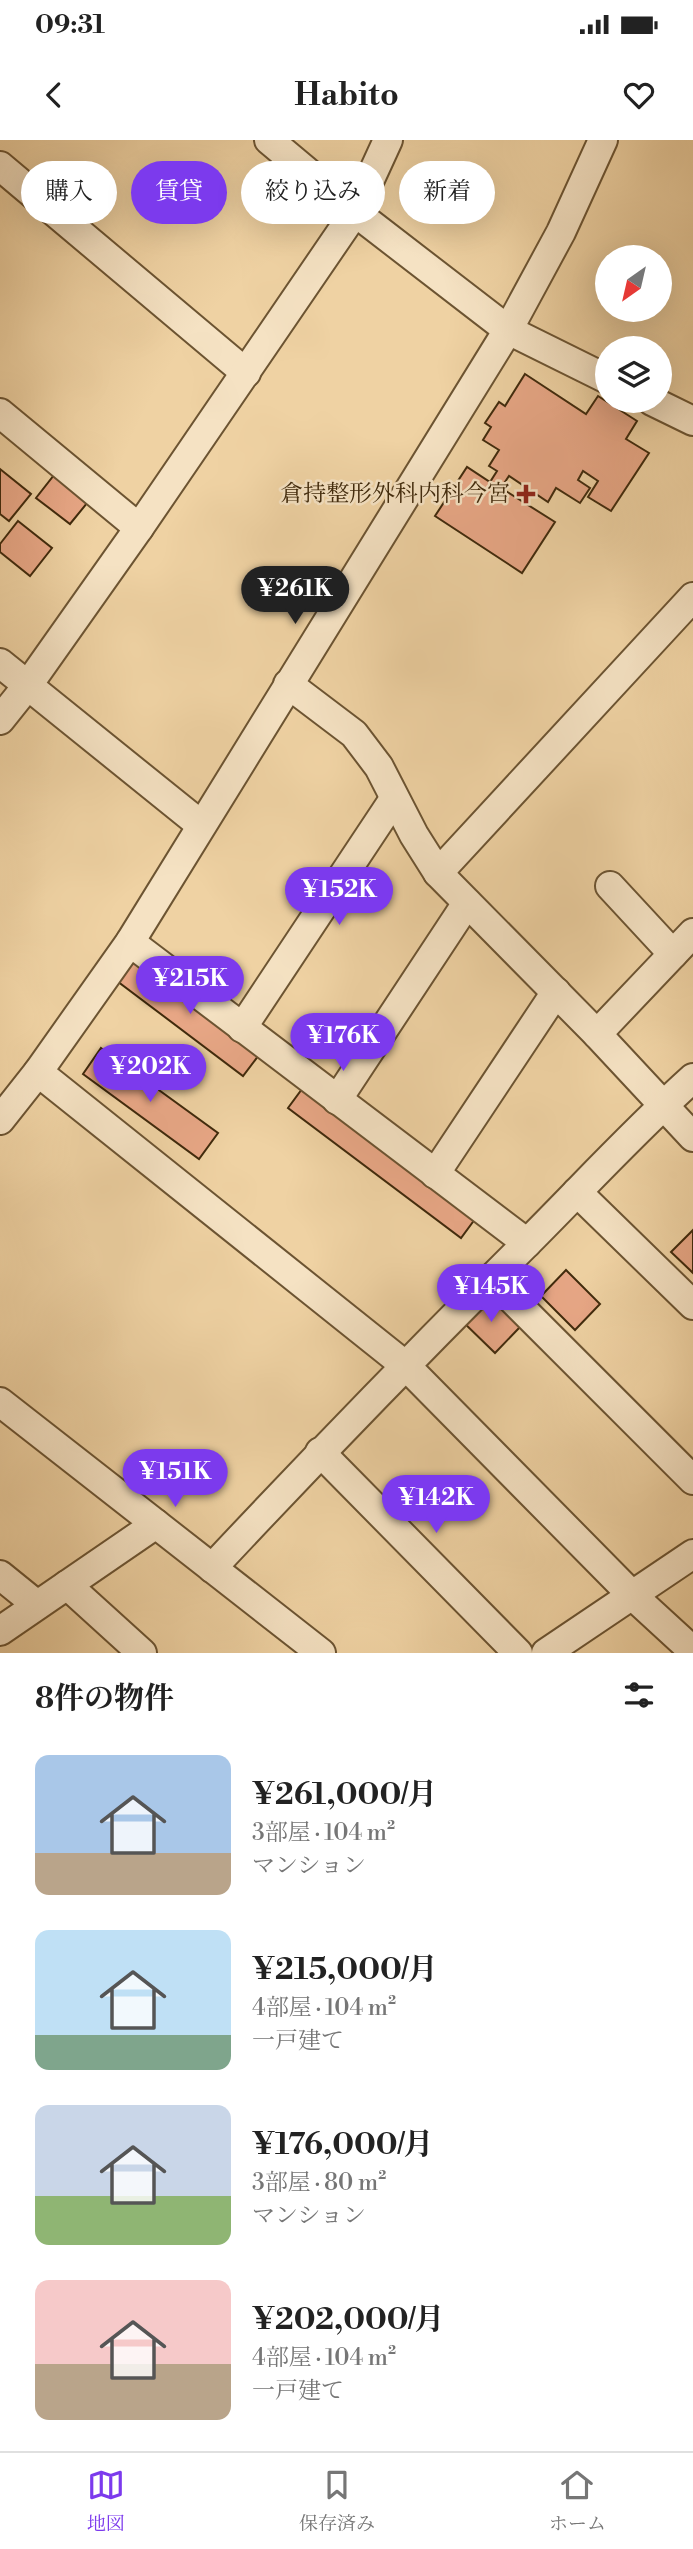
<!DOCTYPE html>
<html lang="ja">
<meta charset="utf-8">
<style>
body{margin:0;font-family:"Libre Bodoni","Noto Serif JP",serif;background:#f2f2f2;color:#222;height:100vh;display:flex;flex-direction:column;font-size:26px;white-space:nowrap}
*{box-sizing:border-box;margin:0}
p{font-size:23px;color:#767676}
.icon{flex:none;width:38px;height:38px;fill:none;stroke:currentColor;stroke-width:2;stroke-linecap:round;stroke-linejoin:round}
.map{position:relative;height:1513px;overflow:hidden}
.details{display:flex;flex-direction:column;background:#fff;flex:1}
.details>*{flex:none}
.hud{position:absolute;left:21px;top:21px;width:651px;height:63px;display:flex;gap:14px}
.needle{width:46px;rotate:214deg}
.tools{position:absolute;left:595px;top:105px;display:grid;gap:14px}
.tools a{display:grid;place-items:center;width:77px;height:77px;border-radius:50%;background:#fff;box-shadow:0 7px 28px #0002;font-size:35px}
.price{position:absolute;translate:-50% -60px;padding:0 16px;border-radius:24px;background:#7c3aed;color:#fff;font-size:23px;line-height:46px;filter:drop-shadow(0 2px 4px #0008)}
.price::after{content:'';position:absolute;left:50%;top:42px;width:21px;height:16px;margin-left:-10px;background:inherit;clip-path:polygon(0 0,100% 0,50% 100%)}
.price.current{background:#222;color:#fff}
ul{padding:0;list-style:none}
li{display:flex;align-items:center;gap:21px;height:175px;padding:0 35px}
li span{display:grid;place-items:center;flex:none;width:196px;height:140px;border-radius:14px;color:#555}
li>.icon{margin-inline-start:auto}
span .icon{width:84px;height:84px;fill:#fffc;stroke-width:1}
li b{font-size:30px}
h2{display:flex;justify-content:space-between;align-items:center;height:84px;padding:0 35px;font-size:30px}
.pill{padding:0 24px;border-radius:32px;background:#fff;box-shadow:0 7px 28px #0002;font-size:24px;line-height:63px}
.pill.current{background:#7c3aed;color:#fff}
.status{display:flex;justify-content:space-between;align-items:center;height:49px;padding:0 35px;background:#fff;direction:ltr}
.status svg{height:19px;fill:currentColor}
header{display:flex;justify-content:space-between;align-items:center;height:91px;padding:0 35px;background:#fff;font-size:32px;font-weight:700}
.tab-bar{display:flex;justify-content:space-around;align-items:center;height:98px;border-top:2px solid #e0e0e0;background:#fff;font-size:19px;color:#767676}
.tab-bar a{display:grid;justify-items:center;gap:4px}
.tab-bar .current{color:#7c3aed}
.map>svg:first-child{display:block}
</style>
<div class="status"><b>09:31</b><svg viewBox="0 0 49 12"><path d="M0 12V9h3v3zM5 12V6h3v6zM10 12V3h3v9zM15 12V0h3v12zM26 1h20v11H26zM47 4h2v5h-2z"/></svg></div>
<header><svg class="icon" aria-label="back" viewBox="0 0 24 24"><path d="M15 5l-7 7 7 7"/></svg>Habito<svg class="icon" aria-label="heart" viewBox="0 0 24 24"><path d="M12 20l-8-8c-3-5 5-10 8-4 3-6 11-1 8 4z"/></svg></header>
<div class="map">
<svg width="693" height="1513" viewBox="0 0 693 1513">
<rect width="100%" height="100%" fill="#efd2a3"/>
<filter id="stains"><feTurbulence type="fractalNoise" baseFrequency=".00286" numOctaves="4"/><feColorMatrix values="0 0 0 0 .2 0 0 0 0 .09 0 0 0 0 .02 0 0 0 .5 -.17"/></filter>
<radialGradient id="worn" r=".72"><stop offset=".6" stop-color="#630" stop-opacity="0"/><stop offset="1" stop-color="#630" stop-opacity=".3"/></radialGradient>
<g fill="#e8a786" stroke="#402a0c" stroke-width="2">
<path d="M525,234L586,274L598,256L637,281L626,299L649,313L611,371L588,357L598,341L583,331L578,340L590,348L580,363L556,348L548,362L509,336L501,348L555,382L522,433L435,376L467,327L490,342L497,331L489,326L499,310L483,300L491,287L485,283L499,262L505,266Z"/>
<path d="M0,329L31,354L9,381L0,374Z"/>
<path d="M58,330L92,357L70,384L36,358Z"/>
<path d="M18,381L52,408L30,436L0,412V404Z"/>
<path d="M136,816L262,911L243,936L117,841Z"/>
<path d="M101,908L218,993L199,1019L83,934Z"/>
<path d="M305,945L478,1075L461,1098L288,968Z"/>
<path d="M693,1090V1133L671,1112Z"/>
<path d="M566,1130L600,1164L575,1190L541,1156Z"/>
<path d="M486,1154L520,1187L495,1213L461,1180Z"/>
</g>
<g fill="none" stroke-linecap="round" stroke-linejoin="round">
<defs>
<g id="minor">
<path d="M269,0L355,72L508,190L607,239"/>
<path d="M0,26L246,233"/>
<path d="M652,261L693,281"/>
<path d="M0,273L139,388"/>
<path d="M0,523L201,685"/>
<path d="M288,544L354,594L379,627L414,695L438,733L597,894L693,997"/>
<path d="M0,580L28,545L139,388L355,72L388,0"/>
<path d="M438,733L693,457"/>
<path d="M610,746L673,814"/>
<path d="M130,802L527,1103"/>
<path d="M242,888L394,659"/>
<path d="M597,894L693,793"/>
<path d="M38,932L406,1226L632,1455L693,1511"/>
<path d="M337,960L467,763"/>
<path d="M0,980L38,932L130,802L508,190L561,92L603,0"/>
<path d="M435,1034L556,852"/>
<path d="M577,1052L693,1165"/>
<path d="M491,1138L693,1340"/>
<path d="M0,1262L321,1513"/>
<path d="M320,1312L518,1513"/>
<path d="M212,1428C315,1318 420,1210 527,1103C582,1048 635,990 693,938"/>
<path d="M0,1435L37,1465"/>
<path d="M67,1445L142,1513"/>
<path d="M0,1491L156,1384"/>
<path d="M546,1513L693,1414"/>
</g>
</defs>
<use href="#minor" stroke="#6c5432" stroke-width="32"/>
<use href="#minor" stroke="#f5e2c3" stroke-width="28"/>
</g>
<path fill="#8f2418" stroke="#f5e2c3" stroke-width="2.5" d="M522.5 343.5h7v7h7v7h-7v7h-7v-7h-7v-7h7z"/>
<g text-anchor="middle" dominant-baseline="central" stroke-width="5" stroke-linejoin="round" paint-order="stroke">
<g font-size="23" fill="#402a0c" stroke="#f5e2c3" text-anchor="end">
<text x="510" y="354">倉持整形外科内科今宮</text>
</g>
</g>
<rect width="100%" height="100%" filter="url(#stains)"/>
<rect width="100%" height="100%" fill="url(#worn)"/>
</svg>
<div class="tools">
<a><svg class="needle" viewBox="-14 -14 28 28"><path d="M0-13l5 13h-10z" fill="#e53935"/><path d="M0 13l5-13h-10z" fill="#767676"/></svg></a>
<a><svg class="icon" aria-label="layers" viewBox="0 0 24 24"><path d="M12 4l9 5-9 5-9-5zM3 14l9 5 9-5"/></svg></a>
</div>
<b class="price current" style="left:295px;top:486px">¥261K</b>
<b class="price" style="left:339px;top:787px">¥152K</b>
<b class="price" style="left:190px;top:876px">¥215K</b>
<b class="price" style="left:343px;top:933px">¥176K</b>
<b class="price" style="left:150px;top:964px">¥202K</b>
<b class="price" style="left:491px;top:1184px">¥145K</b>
<b class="price" style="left:175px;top:1369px">¥151K</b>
<b class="price" style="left:436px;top:1395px">¥142K</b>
<div class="hud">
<a class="pill">購入</a>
<a class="pill current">賃貸</a>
<a class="pill">絞り込み</a>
<a class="pill">新着</a>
</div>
</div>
<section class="details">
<h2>8件の物件<svg class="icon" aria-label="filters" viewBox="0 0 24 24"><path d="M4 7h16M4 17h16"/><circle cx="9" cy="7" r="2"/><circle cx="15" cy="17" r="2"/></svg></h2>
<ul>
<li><span style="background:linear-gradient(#a9c7e8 70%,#b9a48a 0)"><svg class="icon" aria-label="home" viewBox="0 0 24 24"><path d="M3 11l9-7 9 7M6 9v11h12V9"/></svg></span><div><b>¥261,000/月</b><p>3部屋 · 104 m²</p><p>マンション</p></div></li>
<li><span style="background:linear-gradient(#bfe0f5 75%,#7fa58c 0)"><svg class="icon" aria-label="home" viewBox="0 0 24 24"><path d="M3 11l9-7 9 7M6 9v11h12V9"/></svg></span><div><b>¥215,000/月</b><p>4部屋 · 104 m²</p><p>一戸建て</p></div></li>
<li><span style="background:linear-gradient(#c9d6e8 65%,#8fb573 0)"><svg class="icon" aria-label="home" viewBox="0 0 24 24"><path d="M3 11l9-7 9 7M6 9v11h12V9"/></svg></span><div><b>¥176,000/月</b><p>3部屋 · 80 m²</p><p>マンション</p></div></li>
<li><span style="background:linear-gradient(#f6c9c9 60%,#b9a48a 0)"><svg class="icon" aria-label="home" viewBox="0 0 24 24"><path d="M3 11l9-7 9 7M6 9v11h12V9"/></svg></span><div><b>¥202,000/月</b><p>4部屋 · 104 m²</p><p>一戸建て</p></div></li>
</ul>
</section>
<nav class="tab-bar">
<a class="current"><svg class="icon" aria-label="map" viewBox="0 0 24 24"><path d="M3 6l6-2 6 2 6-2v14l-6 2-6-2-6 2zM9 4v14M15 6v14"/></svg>地図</a>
<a><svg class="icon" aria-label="saved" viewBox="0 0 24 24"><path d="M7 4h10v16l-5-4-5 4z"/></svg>保存済み</a>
<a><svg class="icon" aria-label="home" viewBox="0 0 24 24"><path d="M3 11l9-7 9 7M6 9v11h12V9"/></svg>ホーム</a>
</nav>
